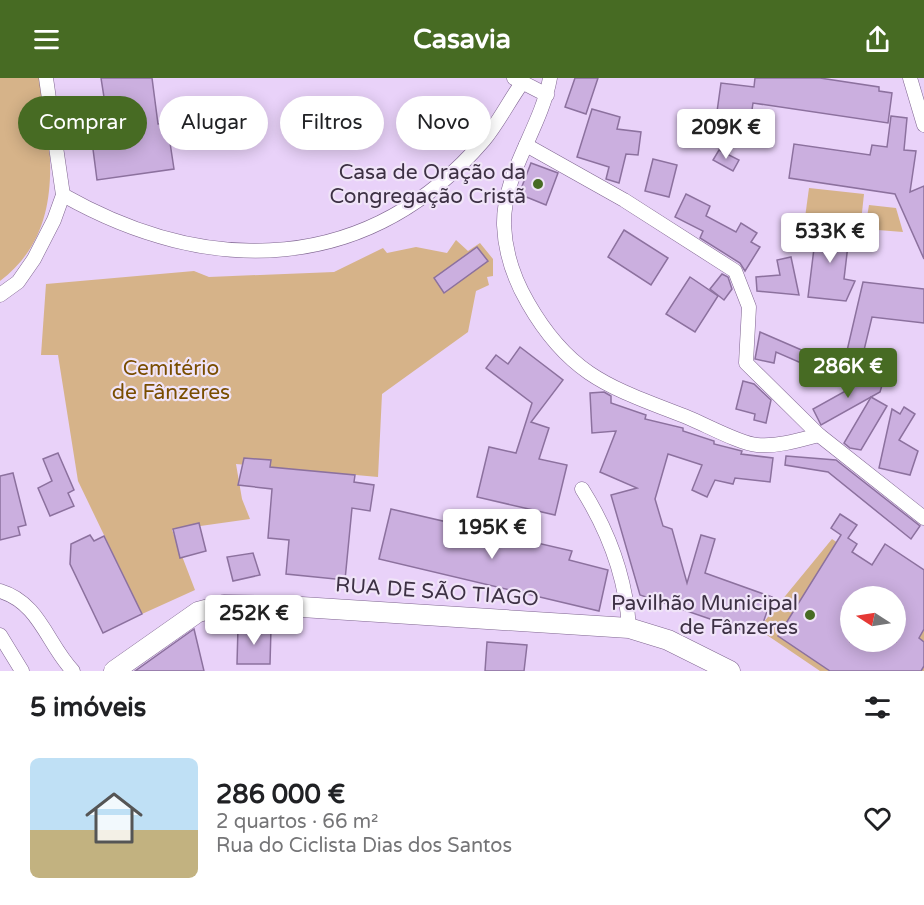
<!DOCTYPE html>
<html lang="pt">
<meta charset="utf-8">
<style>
body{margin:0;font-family:"Varela Round",sans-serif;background:#f2f2f2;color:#202124;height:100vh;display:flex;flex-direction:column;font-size:22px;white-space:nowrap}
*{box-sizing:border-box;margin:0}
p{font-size:20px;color:#757577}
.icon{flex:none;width:33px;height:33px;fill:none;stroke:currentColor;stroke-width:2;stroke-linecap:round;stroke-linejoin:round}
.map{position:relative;height:593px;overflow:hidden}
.details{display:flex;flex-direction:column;background:#fff;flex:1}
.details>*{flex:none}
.top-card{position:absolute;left:18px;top:18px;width:600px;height:54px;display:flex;gap:12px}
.needle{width:39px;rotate:282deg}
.buttons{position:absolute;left:840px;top:508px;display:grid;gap:12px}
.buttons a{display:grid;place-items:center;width:66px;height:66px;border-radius:50%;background:#fff;box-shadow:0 3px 15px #0003;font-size:30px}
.price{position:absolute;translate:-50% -51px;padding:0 14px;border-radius:6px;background:#fff;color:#222;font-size:20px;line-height:39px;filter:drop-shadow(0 2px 3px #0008)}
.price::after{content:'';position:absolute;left:50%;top:36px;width:18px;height:14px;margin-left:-9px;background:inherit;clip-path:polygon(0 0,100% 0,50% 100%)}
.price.on{background:#476b23;color:#fff}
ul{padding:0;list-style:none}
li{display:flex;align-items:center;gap:18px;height:150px;padding:0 30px}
li span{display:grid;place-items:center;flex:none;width:168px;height:120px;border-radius:9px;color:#555}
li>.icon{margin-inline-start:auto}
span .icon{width:72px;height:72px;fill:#fffc;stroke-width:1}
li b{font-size:26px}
h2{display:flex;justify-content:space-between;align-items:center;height:72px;padding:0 30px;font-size:26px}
.tag{padding:0 21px;border-radius:27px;background:#fff;box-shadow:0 3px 15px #0003;font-size:21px;line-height:54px}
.tag.on{background:#476b23;color:#fff}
header{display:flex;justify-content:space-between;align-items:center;height:78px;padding:0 30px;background:#476b23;color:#fff;font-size:27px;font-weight:800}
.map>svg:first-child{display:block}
</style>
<header><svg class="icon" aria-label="menu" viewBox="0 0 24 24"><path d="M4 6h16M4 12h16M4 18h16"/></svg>Casavia<svg class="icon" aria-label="share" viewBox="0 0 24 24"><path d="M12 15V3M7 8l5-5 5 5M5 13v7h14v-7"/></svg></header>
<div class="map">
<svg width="924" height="593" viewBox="0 0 924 593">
<rect width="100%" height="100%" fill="#e9d2f9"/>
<g fill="#d6b389" fill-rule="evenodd">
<path d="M0,0H41C51,72 67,152 0,203Z"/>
<path d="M809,110L864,116L860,153L804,147Z"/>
<path d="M869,127L896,130L903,154L865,151Z"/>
<path d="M456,162L468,173L480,165L493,181V198L487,199L489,207L476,213L468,254L382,316L378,399L236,386L242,421L250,441L172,452L195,512L142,536L78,403L58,277H41L46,206L194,193L209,199L334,194L383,170L387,175L416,169L447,175Z"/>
<path d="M832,461L924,523V593H820L758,551ZM850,519H896V564H850Z"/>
</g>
<g fill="#cbafdf" stroke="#8c719e" stroke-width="1.5" fill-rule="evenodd">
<path d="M101,0H152L158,46L167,45L174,91L97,102L90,48L108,45Z"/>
<path d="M575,0H598L586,36L565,29Z"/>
<path d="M755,0H820L879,9V13L892,15L888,45L753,25L748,60L714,55L721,5L754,9Z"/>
<path d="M592,31L620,39L617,51L641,54L638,77L626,76L619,105L606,101L609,89L577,79Z"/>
<path d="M891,38L907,40L904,72L916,73L910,114L924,108V181L895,116L789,100L794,66L870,77L872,67L887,69Z"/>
<path d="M719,72L739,82L733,93L713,82Z"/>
<path d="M653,81L677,87L669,119L645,113Z"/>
<path d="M531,85L558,95L546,127L519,116Z"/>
<path d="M686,116L710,128L706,138L736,154L741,145L757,155L751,164L760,169L745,193L740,185L700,160L703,153L675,139Z"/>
<path d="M817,146L850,150L844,201L855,203L846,223L808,219Z"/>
<path d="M624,152L668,180L651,207L608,179Z"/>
<path d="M477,169L488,183L444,215L434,200Z"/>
<path d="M791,179L799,217L757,213L756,199L780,197L777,182Z"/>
<path d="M722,196L728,199L732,211L724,222L710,211Z"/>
<path d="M690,199L718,218L695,254L666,236Z"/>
<path d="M863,204L924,211V245L872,239L859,293L843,290Z"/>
<path d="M760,254L820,280L815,291L776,274L774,285L755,281Z"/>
<path d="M520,269L563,302L531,344L549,350L539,381L567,387L555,437L477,419L489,369L516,375L532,325L486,290L496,277L508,286Z"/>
<path d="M854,297L883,304L880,314L821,347L813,331L851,310Z"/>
<path d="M743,303L754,306L771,322L766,345L754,342L755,336L736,331Z"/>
<path d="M604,314L611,318V325L646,337L645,341L683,350V353L714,363V366L742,373L741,376L773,380L770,404L735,400L733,406L715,402L707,419L692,412L702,387L668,376L655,421L663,448L672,451L687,505L701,457L715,461L705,495L772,519L762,548L752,544L748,554L640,517L611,417L637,410L600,394L616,353L592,355L590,315Z"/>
<path d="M871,319L887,328L861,372L850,370L844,365Z"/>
<path d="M904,329L915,336L899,362L918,373L910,397L879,390L892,331L900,336Z"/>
<path d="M58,375L74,412L68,415L74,428L50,438L38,410L52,403L43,381Z"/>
<path d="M786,378L836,382L920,448L911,461L828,394L785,387Z"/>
<path d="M244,380L271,382L270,389L355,397L354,404L374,407L370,433L352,430L345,502L286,496L289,462L268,460L272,411L238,407Z"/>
<path d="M13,395L26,447L18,449L20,457L0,462V398Z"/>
<path d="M391,431L572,473L569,482L608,492L599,533L379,481Z"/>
<path d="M840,436L857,447L848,460L857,466L852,474L872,487L885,466L924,492V551L919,560L924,564V588L921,593H830L778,558L841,457L831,450ZM850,519H896V564H850Z"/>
<path d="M199,445L206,473L180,480L173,451Z"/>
<path d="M90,457L94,463L104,458L142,536L103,555L70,486L71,466Z"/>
<path d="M253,475L260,497L233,503L227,479Z"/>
<path d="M238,549L271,550L270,586H237Z"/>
<path d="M194,551L204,593H135Z"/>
<path d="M487,564L527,567L524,593H485Z"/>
</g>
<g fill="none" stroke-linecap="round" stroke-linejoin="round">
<defs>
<g id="street">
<path d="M514,0L547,17"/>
<path d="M550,0C541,51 503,94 504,147C505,174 514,201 528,225C571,300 613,310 689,340C706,347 741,366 757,367C777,369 800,362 819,357"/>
<path d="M910,0L924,47"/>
<path d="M526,67L624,122L735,193L749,229L746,285L819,357L924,440"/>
<path d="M63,117C210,200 368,197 484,62C498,45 509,23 522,5"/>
<path d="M0,217L18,204L34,181L54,142L63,117L46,0"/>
<path d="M582,411C609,454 626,499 629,550"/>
<path d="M0,513C40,525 47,566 73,593"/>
<path d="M0,557L22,593"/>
</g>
<path id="secondary" d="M114,593L198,534L224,527L286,528L629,550L668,562L730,593"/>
</defs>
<use href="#street" stroke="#7f6590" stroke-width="15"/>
<use href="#secondary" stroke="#7f6590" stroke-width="21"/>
<use href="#street" stroke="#fff" stroke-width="14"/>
<use href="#secondary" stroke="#fff" stroke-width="20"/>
</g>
<g fill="#476b23" stroke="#f0e4f8" stroke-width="2">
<circle cx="538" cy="106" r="6"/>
<circle cx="810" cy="537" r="6"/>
</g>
<g text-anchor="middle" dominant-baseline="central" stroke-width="4.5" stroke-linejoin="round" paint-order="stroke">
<g font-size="21" fill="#3d3144" stroke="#f0e4f8" text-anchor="end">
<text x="526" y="94">Casa de Oração da<tspan x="526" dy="24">Congregação Cristã</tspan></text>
<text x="798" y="525">Pavilhão Municipal<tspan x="798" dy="24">de Fânzeres</tspan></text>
</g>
<g font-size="21" fill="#794d00" stroke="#f0e4f8">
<text x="171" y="290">Cemitério<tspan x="171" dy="24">de Fânzeres</tspan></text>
</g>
<g font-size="21" fill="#3d3144" stroke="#f0e4f8">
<text transform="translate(437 514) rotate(4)">RUA DE SÃO TIAGO</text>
</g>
</g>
</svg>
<div class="buttons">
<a><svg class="needle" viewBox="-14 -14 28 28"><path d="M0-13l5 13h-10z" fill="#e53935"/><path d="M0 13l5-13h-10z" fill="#757577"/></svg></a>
</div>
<b class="price" style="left:726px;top:82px">209K €</b>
<b class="price" style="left:830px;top:186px">533K €</b>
<b class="price on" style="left:848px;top:321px">286K €</b>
<b class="price" style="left:492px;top:482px">195K €</b>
<b class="price" style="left:254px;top:568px">252K €</b>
<div class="top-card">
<a class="tag on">Comprar</a>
<a class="tag">Alugar</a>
<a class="tag">Filtros</a>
<a class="tag">Novo</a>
</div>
</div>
<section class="details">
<h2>5 imóveis<svg class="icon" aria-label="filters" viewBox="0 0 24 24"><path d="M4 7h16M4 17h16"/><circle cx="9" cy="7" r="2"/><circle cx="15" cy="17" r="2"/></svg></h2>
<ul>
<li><span style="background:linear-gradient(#bfe0f5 60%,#c2b280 0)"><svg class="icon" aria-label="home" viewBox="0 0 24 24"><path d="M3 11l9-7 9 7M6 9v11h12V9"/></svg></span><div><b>286 000 €</b><p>2 quartos · 66 m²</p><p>Rua do Ciclista Dias dos Santos</p></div><svg class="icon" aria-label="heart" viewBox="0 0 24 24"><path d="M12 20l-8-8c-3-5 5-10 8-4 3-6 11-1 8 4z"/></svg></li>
</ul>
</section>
